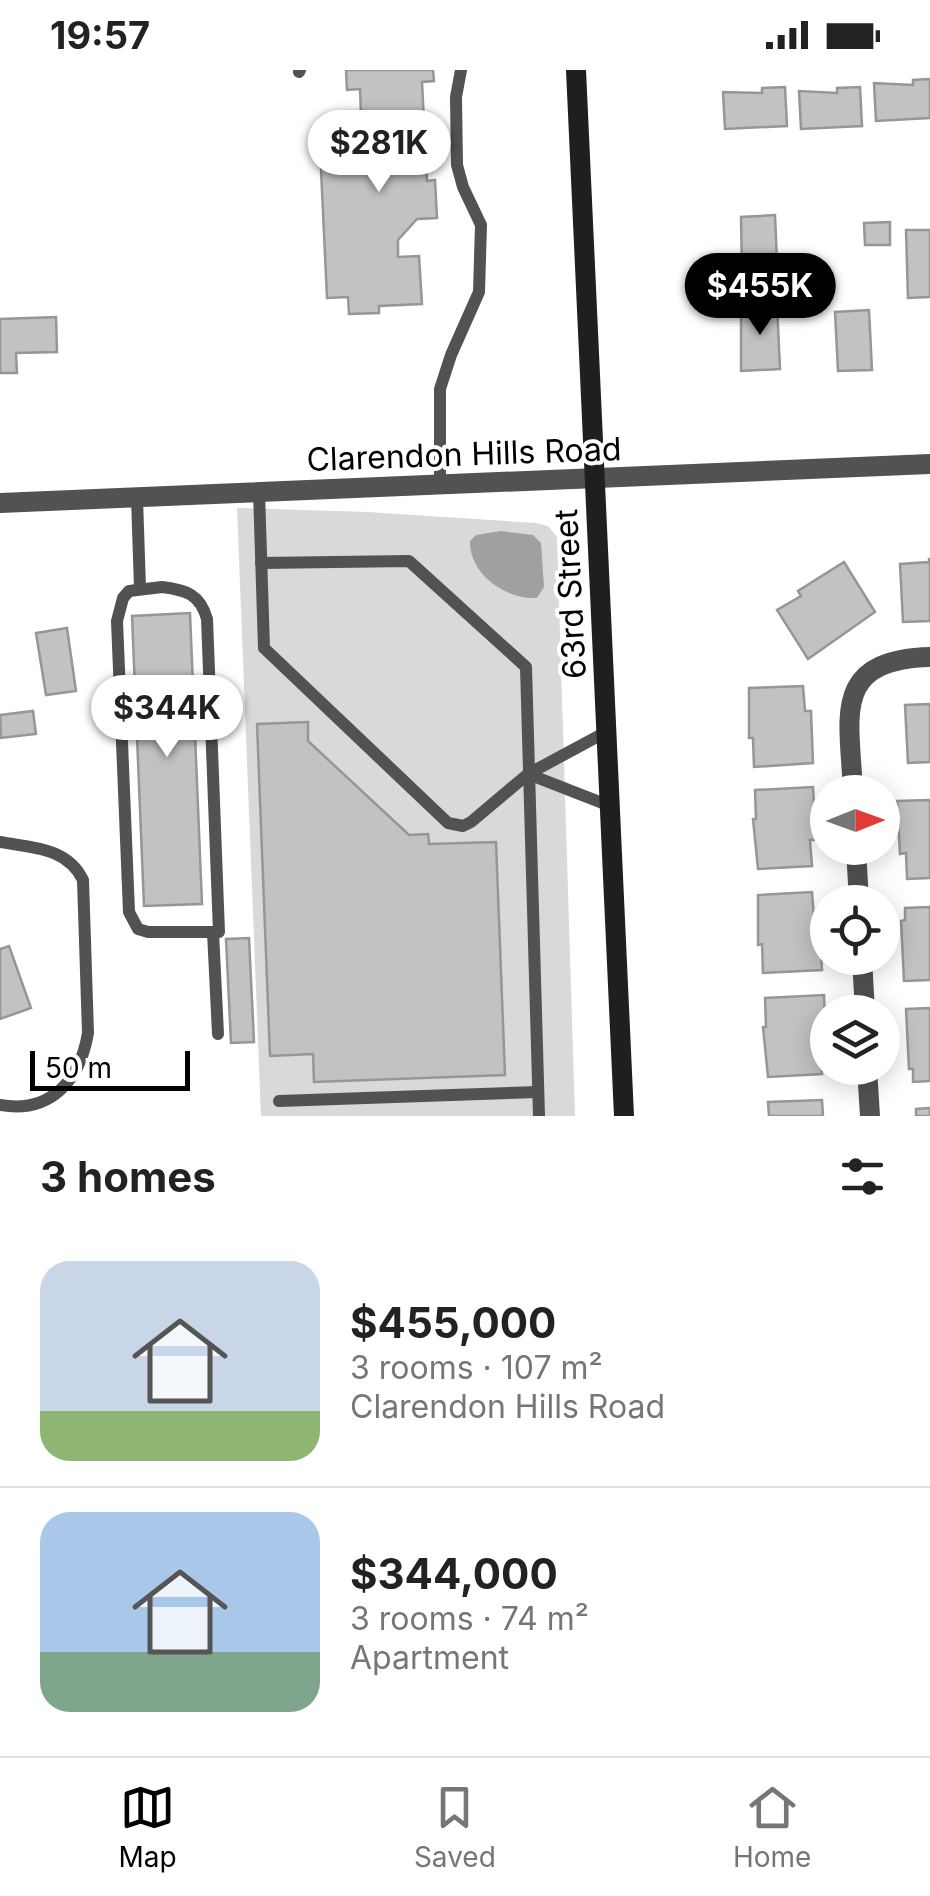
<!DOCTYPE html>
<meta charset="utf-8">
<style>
body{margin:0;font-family:Inter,sans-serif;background:#f2f2f2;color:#222;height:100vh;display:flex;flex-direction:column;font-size:38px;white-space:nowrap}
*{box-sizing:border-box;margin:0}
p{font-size:32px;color:#767676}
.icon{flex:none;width:55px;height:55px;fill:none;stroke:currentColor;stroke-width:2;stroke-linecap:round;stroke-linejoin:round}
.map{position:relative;height:1046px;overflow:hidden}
.side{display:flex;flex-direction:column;background:#fff;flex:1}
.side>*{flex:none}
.needle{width:65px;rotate:89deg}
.buttons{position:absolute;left:810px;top:705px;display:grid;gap:20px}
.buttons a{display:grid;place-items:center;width:90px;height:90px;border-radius:50%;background:#fff;box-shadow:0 5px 25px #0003;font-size:50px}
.scale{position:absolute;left:30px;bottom:25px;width:160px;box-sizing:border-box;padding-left:10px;border:5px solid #000;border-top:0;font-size:28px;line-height:35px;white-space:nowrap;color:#000;-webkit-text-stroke:8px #fff;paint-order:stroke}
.price{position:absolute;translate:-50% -85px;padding:0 22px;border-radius:35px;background:#fff;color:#222;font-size:32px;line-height:65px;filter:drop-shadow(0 2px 5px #0008)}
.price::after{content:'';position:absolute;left:50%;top:60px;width:30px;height:22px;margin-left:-15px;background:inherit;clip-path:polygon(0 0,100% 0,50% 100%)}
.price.selected{background:#000;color:#fff}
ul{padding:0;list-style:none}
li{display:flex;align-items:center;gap:30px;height:250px;padding:0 40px}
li+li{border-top:2px solid #e0e0e0}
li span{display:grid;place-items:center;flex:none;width:280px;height:200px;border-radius:30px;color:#555}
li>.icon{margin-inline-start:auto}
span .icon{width:120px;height:120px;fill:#fffc;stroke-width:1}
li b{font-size:42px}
h2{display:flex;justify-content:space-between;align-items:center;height:120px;padding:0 40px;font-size:42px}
.status{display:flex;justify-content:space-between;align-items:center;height:70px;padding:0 50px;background:#fff;direction:ltr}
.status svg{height:28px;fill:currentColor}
.tabs{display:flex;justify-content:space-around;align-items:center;height:140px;border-top:2px solid #e0e0e0;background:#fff;font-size:28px;color:#767676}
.tabs a{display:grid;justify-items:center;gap:5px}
.tabs .selected{color:#000}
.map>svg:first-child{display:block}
</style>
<div class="status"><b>19:57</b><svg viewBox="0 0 49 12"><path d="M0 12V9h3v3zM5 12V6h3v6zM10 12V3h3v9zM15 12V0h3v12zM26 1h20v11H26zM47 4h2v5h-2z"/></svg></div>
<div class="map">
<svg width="930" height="1046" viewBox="0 0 930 1046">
<rect width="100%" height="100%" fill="#fff"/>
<path fill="#d9d9d9" d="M237,438L368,442L535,453L548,456L557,467L575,1046H261Z"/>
<path fill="#a0a0a0" d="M501,461L533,465L541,473L544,517L537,528C506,530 469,504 470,471L476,465Z"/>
<g fill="#c2c2c2" stroke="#969696" stroke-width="2.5">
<path d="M346,0H433L434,11L422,12L427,111L435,110L437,148L417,149L398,170V187L419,186L422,234L379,236V243L349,244L348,227L327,228L321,99L349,98L348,71L362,70L360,19L347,20Z"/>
<path d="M930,9V48L876,51L874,13L913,15V10Z"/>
<path d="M785,17L787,56L725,59L723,22L762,23V18Z"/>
<path d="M860,17L862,56L801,59L799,21L837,23V18Z"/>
<path d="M775,145L778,215L747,217V203H742L741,147Z"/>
<path d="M890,152V175H865L864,153Z"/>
<path d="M906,160H930V227L908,228Z"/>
<path d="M777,235L780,299L741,301V237Z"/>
<path d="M869,240L872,300L838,301L835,242Z"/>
<path d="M56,247L57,282L16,283L17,303H0V249Z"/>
<path d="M929,489H930V551L903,552L900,494L929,492Z"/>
<path d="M844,492L875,542L808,589L777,540L801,526L798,521Z"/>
<path d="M190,543L202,834L144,836L132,546Z"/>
<path d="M67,558L76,621L46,625L36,563Z"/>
<path d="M803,616L805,641H811L813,693L754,697L753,668H749V618Z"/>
<path d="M930,634V692L908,693L905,635Z"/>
<path d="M33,641L36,664L1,668L0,645Z"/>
<path d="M308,652V671L409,765L428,764L429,774L496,772L505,1005L314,1012L313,984L270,986L257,654Z"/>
<path d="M813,717L816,770H810L812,796L758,799L753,749H756L755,720Z"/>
<path d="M930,730V808L907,809L906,783L900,784L897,731Z"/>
<path d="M812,822L814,848L819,847L822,900L763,903L762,874L758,875V825Z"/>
<path d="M930,837V910L904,911L901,851L905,850V838Z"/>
<path d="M249,868L254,972L231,973L226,869Z"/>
<path d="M9,876L31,938L0,949V879Z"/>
<path d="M824,925L826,978H820L822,1004L768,1007L763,957H766L765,928Z"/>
<path d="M930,938V1011L913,1012V999H909L906,939Z"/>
<path d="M822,1030L823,1046H769L768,1032Z"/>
<path d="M930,1038V1046H916V1039Z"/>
</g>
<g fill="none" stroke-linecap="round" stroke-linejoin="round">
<g stroke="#525252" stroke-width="12">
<path d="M299,2L300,0"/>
<path d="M440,415V319L451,285L479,222L481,155L463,117L457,95L456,27L461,0"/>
<path d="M259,422L264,578L448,753L463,756L471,752L528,704L606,662"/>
<path d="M137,428L140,518"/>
<path d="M261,493L409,491L526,597L539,1046"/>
<path d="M162,517C186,520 200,524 207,549L219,862H148L138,859L129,842L117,551L123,528L129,521Z"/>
<path d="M528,704L610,736"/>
<path d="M0,772C32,778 67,777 83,810L88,963C80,1010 51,1044 0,1035"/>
<path d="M213,862L218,964"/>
<path d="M279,1031L537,1022"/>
</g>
<g stroke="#525252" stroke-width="20">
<path d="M853,722C850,647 830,590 930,587"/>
<path d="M856,778L859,832"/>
<path d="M862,888L865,942"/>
<path d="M867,998L870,1046"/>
</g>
<path stroke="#525252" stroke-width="20" d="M0,433L930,394"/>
<path stroke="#1f1f1f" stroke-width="20" d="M576,0L624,1046"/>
</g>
<g text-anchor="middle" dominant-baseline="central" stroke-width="8" stroke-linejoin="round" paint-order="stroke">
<g font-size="32" fill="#000" stroke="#fff">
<text transform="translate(464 384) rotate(-2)">Clarendon Hills Road</text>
<text transform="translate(570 524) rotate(-93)">63rd Street</text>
</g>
</g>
</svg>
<div class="buttons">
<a><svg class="needle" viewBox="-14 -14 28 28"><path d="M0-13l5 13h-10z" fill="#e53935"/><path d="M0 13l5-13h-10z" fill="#767676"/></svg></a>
<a><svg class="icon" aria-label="locate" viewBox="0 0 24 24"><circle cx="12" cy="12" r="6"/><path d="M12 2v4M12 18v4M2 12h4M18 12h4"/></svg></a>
<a><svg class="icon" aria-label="layers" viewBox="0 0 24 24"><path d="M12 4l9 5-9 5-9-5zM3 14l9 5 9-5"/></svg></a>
</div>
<div class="scale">50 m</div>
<b class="price" style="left:379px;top:125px">$281K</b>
<b class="price selected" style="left:760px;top:268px">$455K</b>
<b class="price" style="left:167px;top:690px">$344K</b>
</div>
<section class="side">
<h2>3 homes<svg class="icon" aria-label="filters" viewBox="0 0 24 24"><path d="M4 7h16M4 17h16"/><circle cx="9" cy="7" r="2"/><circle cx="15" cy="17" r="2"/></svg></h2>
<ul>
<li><span style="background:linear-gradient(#c9d6e8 75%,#8fb573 0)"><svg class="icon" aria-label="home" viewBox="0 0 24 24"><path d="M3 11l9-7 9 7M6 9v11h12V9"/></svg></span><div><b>$455,000</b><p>3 rooms · 107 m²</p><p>Clarendon Hills Road</p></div></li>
<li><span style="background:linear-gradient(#a9c7e8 70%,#7fa58c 0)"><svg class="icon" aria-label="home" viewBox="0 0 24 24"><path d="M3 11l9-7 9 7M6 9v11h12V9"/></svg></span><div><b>$344,000</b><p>3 rooms · 74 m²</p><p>Apartment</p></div></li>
</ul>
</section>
<nav class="tabs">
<a class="selected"><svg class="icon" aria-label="map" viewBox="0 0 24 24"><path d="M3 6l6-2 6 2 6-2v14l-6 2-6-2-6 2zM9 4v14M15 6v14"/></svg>Map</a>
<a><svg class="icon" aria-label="saved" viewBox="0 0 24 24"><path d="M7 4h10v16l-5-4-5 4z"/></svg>Saved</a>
<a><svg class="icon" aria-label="home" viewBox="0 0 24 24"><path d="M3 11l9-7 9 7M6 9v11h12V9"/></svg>Home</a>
</nav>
